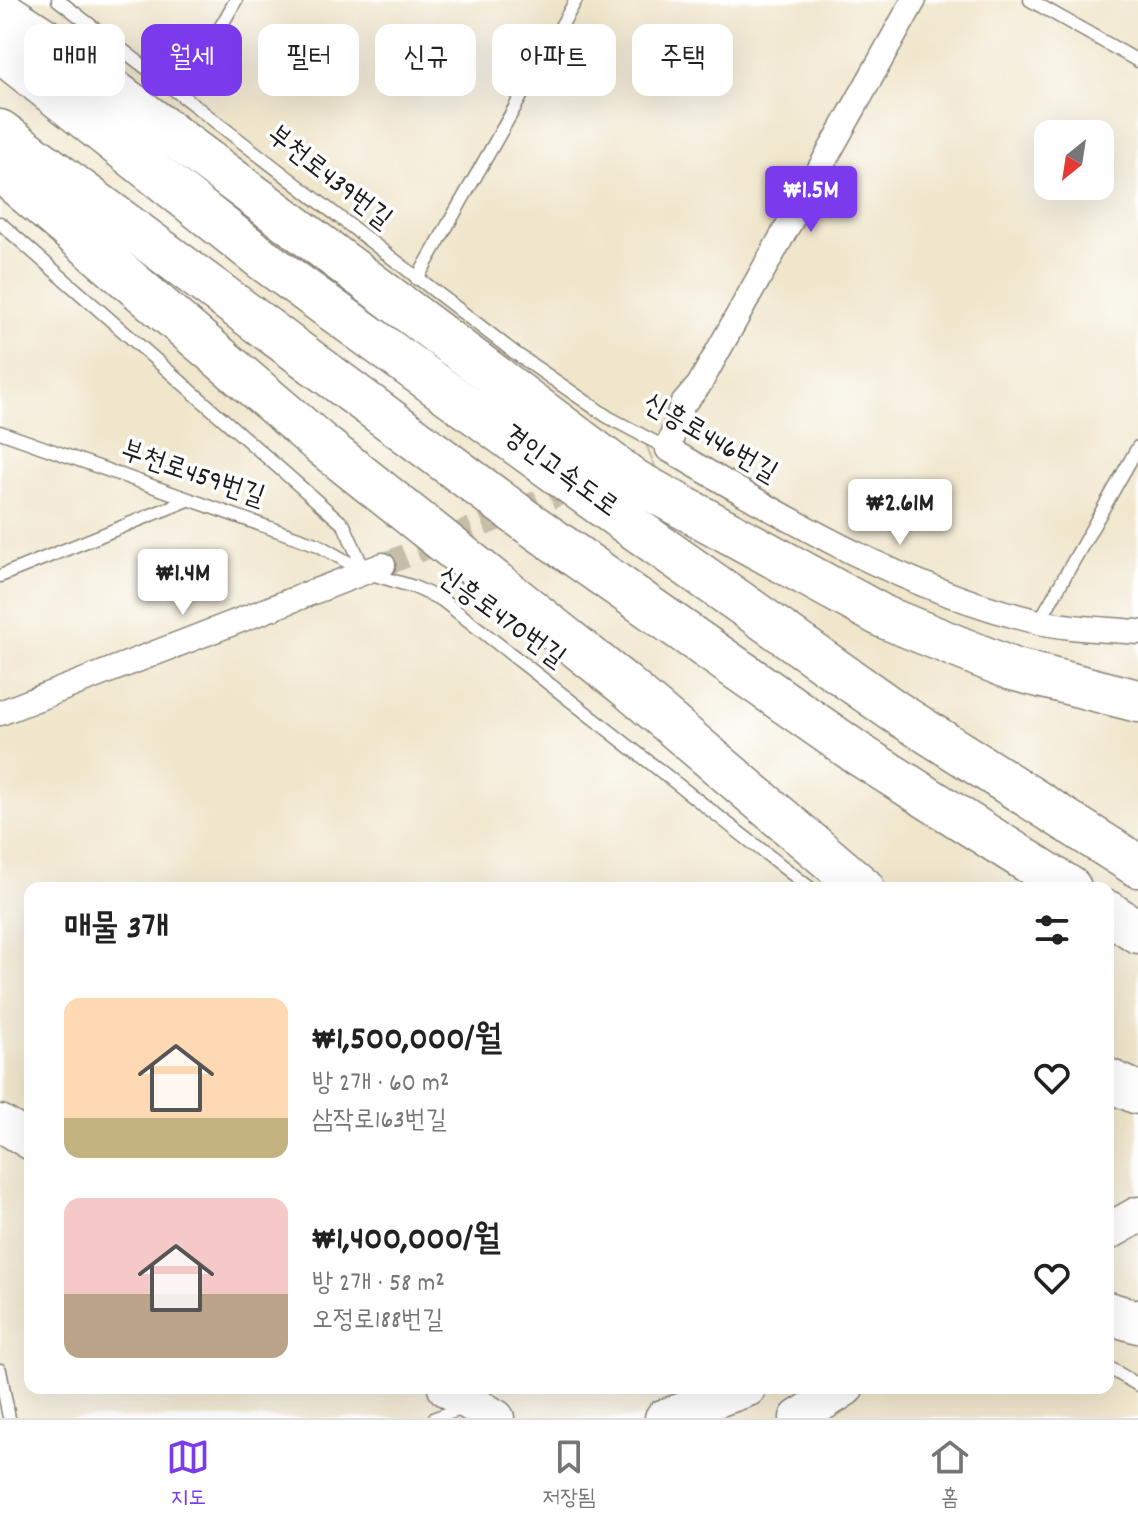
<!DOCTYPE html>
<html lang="ko">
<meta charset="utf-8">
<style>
body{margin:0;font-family:Dekko,"Poor Story",sans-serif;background:#f2f2f2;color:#222;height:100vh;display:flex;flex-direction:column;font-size:30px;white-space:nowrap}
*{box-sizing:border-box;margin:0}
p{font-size:26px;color:#767676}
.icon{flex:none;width:44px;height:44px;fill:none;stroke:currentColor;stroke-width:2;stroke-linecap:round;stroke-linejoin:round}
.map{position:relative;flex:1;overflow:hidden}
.details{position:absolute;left:24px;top:882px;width:1090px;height:512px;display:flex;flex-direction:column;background:#fff;border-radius:16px;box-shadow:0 8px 32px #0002}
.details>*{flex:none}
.top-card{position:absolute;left:24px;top:24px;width:1090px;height:72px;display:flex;gap:16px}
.needle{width:52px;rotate:210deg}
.buttons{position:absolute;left:1034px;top:120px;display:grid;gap:16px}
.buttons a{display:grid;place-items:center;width:80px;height:80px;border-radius:16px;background:#fff;box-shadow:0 8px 32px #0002;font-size:40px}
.price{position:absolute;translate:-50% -68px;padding:0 18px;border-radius:8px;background:#fff;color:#222;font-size:26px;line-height:52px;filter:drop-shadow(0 2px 4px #0008)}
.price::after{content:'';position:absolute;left:50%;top:48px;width:24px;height:18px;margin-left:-12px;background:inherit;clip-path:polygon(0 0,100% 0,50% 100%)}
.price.on{background:#7c3aed;color:#fff}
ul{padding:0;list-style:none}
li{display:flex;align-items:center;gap:24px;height:200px;padding:0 40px}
li span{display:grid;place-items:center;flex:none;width:224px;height:160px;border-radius:16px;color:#555}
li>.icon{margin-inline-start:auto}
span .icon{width:96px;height:96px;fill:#fffc;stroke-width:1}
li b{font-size:34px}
h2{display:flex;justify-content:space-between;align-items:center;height:96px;padding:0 40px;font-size:34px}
.tag{padding:0 28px;border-radius:16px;background:#fff;box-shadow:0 8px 32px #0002;font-size:28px;line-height:72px}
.tag.on{background:#7c3aed;color:#fff}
.dock{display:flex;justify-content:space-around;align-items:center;height:112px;border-top:2px solid #e0e0e0;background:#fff;font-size:22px;color:#767676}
.dock a{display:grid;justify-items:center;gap:4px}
.dock .on{color:#7c3aed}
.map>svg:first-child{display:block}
</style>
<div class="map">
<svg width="1138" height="1418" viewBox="0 0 1138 1418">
<rect width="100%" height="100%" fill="#fff"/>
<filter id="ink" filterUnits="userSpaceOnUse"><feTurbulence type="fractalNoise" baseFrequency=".0125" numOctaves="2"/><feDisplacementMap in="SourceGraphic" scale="16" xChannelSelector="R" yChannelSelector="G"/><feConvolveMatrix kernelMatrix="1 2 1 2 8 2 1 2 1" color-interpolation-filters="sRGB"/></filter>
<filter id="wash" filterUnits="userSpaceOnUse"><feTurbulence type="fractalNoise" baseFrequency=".006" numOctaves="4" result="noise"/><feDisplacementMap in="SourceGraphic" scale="32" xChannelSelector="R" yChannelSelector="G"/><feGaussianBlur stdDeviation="1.8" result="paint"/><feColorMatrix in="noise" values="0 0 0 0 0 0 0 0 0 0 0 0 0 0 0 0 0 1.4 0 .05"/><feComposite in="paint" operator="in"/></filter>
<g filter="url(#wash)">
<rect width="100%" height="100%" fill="#f0e6cc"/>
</g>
<g filter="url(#ink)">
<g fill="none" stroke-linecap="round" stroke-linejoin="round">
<path stroke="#c6bea9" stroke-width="24" stroke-dasharray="24 12" stroke-linecap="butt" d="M383,565L652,456"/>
<defs>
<g id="lane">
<path d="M58,0L515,353L608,417L668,449"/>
<path d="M1030,0L1138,61"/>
<path d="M182,94L236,0"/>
<path d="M0,223L344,525L365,572"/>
<path d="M417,279L576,0"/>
<path d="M0,432L318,545L365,572L414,587L442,600L810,888"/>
<path d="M0,576L186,501"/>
<path d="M1039,622L1138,447"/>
<path d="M1108,1367L1138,1385"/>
<path d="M0,1370L9,1418"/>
<path d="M435,1418L467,1407"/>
</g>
<g id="street">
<path d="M668,449L682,405L699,385L914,0"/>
<path d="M668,449C785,518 903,589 1035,621C1068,629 1105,629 1138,632"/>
<path d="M0,713L383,565"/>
</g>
<g id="primary">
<path d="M0,1123L30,1141"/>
<path d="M1108,1232L1138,1215"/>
<path d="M446,1388L496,1418"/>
<path d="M663,1418L748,1388"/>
<path d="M798,1418L845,1388"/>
</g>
<g id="highway">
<path d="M0,10L43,38L635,481L884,617L1012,669L1138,701"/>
<path d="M0,51L265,261L593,499L894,711L1138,866"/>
<path d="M0,131L526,521L860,755L1070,888"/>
<path d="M0,170L321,444L625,685L863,888"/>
<path d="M1108,912L1138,932"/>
<path d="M1108,1080L1138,1093"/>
<path d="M1108,1313L1138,1322"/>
</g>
</defs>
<use href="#lane" stroke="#868174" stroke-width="15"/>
<use href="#street" stroke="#868174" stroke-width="27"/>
<use href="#primary" stroke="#868174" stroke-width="39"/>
<use href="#highway" stroke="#868174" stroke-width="45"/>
<use href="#lane" stroke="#fff" stroke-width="12"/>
<use href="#street" stroke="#fff" stroke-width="24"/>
<use href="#primary" stroke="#fff" stroke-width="36"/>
<use href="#highway" stroke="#fff" stroke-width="42"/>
</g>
</g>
<g text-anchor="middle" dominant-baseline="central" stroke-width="7" stroke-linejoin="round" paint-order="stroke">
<g font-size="28" fill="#1c1c1c" stroke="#fff">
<text transform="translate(328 179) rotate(38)">부천로439번길</text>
<text transform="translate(709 440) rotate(30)">신흥로446번길</text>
<text transform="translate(559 473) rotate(36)">경인고속도로</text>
<text transform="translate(192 476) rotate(19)">부천로459번길</text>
<text transform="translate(500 619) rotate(36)">신흥로470번길</text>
</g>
</g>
</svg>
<div class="buttons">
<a><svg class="needle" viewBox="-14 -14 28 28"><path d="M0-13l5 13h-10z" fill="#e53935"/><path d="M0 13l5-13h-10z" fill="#767676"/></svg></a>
</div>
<b class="price on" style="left:811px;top:234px">₩1.5M</b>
<b class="price" style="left:900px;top:547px">₩2.61M</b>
<b class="price" style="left:183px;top:617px">₩1.4M</b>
<div class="top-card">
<a class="tag">매매</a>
<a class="tag on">월세</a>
<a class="tag">필터</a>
<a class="tag">신규</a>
<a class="tag">아파트</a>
<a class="tag">주택</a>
</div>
<section class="details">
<h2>매물 3개<svg class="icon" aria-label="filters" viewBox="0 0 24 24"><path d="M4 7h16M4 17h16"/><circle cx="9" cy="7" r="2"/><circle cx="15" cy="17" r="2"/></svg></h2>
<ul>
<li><span style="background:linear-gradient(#ffd9b3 75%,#c2b280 0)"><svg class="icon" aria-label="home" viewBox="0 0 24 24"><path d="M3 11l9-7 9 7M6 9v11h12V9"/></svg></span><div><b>₩1,500,000/월</b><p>방 2개 · 60 m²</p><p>삼작로163번길</p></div><svg class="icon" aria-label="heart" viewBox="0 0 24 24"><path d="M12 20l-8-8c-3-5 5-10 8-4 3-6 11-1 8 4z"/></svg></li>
<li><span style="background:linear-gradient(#f6c9c9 60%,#b9a48a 0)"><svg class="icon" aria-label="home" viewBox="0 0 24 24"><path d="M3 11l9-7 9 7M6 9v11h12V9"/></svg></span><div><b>₩1,400,000/월</b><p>방 2개 · 58 m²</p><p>오정로188번길</p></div><svg class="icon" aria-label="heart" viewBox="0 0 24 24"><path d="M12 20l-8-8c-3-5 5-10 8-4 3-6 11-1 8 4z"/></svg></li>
</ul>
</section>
</div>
<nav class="dock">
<a class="on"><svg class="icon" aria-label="map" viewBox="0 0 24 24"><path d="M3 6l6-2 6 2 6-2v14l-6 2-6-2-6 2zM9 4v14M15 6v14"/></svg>지도</a>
<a><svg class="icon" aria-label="saved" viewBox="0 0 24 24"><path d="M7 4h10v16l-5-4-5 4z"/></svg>저장됨</a>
<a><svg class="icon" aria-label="home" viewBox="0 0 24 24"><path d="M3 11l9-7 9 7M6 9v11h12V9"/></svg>홈</a>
</nav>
